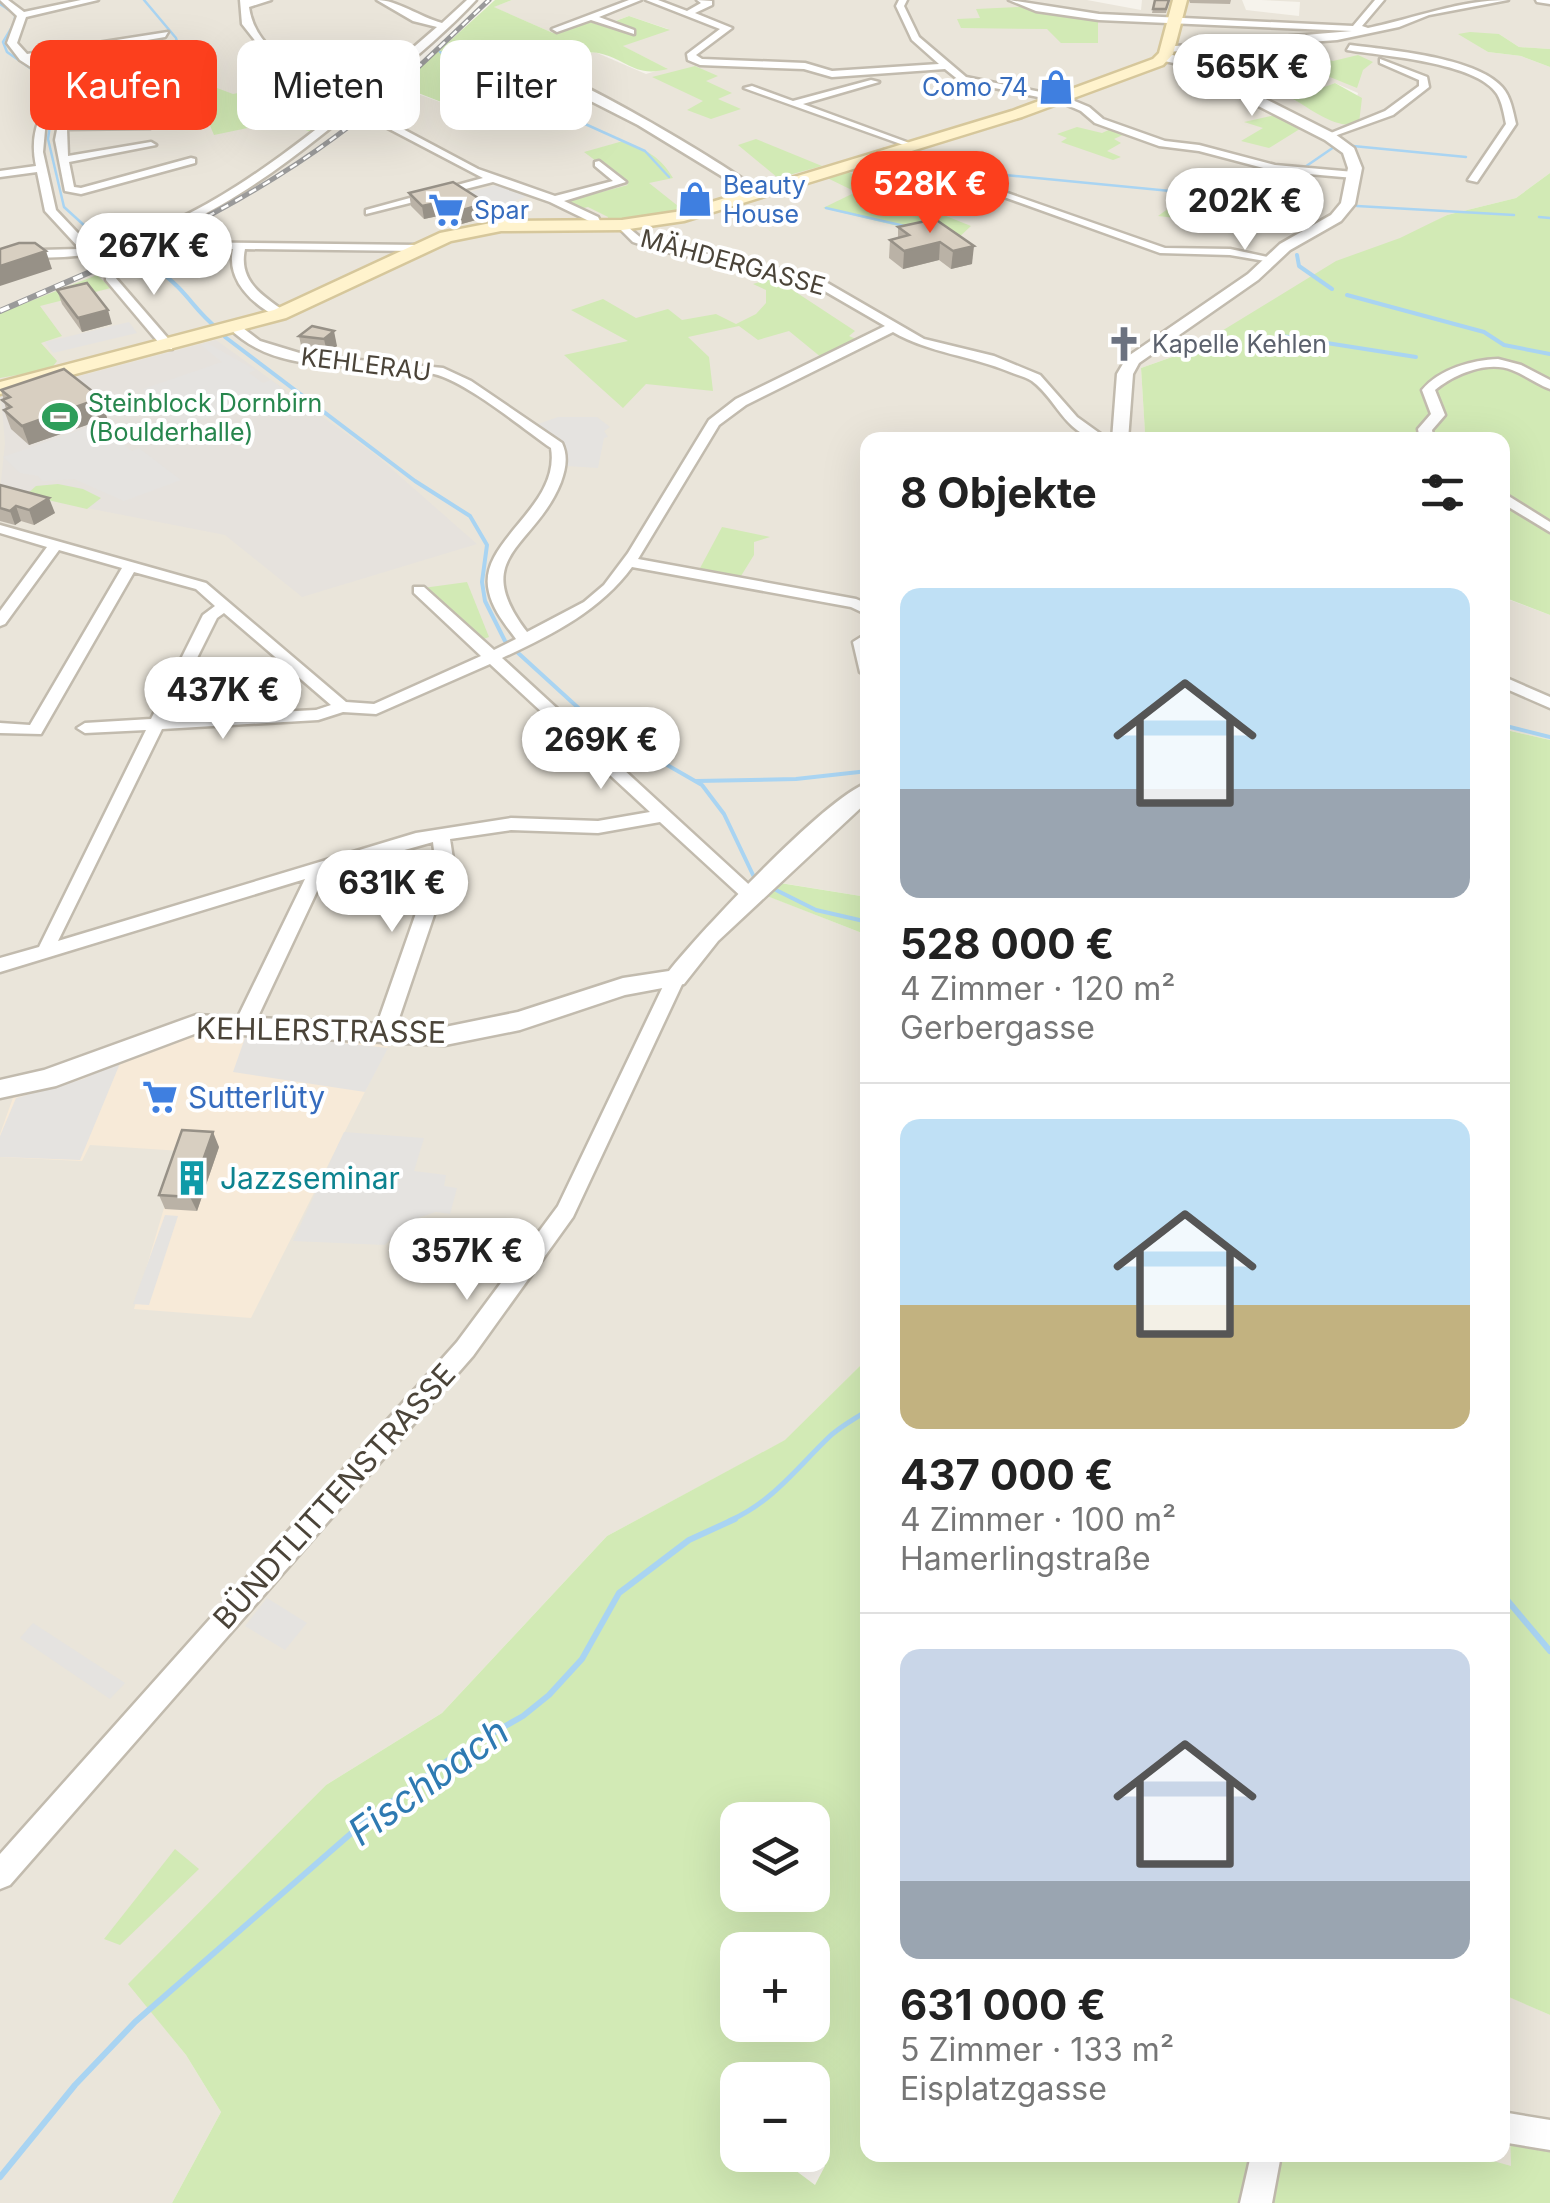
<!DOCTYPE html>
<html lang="de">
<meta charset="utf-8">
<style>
body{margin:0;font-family:Inter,sans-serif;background:#f2f2f2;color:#222;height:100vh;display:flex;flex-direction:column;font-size:38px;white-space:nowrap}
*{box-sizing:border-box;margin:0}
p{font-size:32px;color:#767676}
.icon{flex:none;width:55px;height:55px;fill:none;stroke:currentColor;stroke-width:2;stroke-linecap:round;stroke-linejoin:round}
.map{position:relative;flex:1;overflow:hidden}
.details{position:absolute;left:860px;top:432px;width:650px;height:1730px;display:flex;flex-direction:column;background:#fff;border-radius:20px;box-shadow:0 10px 40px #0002}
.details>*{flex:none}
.guide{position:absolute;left:30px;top:40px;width:680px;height:90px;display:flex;gap:20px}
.buttons{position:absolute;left:720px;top:1802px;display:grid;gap:20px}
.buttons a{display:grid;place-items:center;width:110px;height:110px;border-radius:20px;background:#fff;box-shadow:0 10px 40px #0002;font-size:50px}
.price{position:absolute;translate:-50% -85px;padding:0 22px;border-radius:35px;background:#fff;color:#222;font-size:32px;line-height:65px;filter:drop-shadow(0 2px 5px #0008)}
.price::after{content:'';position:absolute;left:50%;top:60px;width:30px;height:22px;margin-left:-15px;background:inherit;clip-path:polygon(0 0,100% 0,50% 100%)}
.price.on{background:#fc3f1d;color:#fff}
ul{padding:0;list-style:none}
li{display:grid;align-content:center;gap:20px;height:530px;padding:0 40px}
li+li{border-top:2px solid #e0e0e0}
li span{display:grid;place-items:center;height:310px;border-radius:20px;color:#555}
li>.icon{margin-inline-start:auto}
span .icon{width:180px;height:180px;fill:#fffc;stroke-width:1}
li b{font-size:42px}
h2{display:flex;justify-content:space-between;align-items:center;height:120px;padding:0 40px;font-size:42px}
.chip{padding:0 35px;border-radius:20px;background:#fff;box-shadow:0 10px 40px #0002;font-size:35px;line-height:90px}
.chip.on{background:#fc3f1d;color:#fff}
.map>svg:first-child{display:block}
</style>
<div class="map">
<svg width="1550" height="2203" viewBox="0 0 1550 2203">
<rect width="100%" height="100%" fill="#f6f3ec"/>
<g fill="#eae5da" fill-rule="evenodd">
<path d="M0,0H476L385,82L462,110L465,68L540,45L556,52L541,68L595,52L646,74L666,68L622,46L668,29L629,16L601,26L587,21L553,33L493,7L512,0H1087L1141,10L1142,0H1242L1246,10L1299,16L1300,2L1261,0H1550V49L1519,47L1499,34H1460L1488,52L1521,56L1550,67V173L1516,198L1447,215L1189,351L1141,368L1145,432L1168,440H868L867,897L781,883L768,896L867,935V1359L786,1440L607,1536L442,1713L326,1785L129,1984L186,2055L221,2112L172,2203H0ZM1335,83L1358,93L1350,126L1294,100Z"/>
<path d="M1502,597L1550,615V740L1503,729Z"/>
<path d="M1503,1994L1550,2015V2140L1512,2167L1472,2156L1502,2155Z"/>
</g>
<path fill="#f7ead8" d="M205,1030L389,1044L251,1318L134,1309L181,1151L90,1145L82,1161L0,1157V1134L14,1095Z"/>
<path fill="#e6e2dd" d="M216,340L377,456L477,544L302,597L225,535L0,491L5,443L1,397Z"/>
<g fill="#d2eab5" fill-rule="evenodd">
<path d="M495,0H512L494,7L553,33L587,21L602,26L629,16L670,30L623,46L668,69C633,78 628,59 598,53C573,49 555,74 526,62L555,52L540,45L467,68L509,89L462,110L400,86Z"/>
<path d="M1020,7L1098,18V43H1061L1047,29L961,28L957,19L980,18L976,9Z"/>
<path d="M1470,32L1499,34L1519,47L1550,49V67L1521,56L1488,52L1458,34Z"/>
<path d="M1358,55L1373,62L1363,70L1357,88L1300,65L1313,56L1333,61Z"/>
<path d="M695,66L718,76L706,81L732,93L718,99L741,109L711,119L687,110L703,101L652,77Z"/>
<path d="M305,79L343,102L311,132L281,121L214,135L194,88L209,85L233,94Z"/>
<path d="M1335,83L1362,98L1359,123C1338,131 1311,109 1293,99Z"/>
<path d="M1280,114L1303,127L1269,148L1241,141L1263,128L1244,122Z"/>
<path d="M1077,127L1102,133L1113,128L1127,133L1114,139L1121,143L1107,151L1121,157L1113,160L1061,142L1067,138L1057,134Z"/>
<path d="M756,139L822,166L778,178L738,145Z"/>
<path d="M623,141C645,149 661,157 673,178L649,183L683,210L607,221L608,217L588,207L580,209L567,201L628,185L584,152Z"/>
<path d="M839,169L912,195L906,200L971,226L956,240L823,208L856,192L819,174Z"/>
<path d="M1550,173V615L1503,597L1502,440H1168L1145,433L1141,368L1189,351L1336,261L1400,238L1447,215L1516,198Z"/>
<path d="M1187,195L1267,203L1265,212L1259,213L1217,208L1209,222L1158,216Z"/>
<path d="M771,271L787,275L782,283L855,331L849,336L856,339L822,358L789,331L758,340L739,326L688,337L709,357L713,391L646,384L623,408L564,355L628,341L571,310L603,299L636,318L668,309L682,320L716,314L736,324L756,314L766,303V290L753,284L766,280Z"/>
<path d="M97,275L111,288L40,306L62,336L41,343L57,361L51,369L0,378V313Z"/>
<path d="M58,484L83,489L101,498L87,509L26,495L36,486Z"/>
<path d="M722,527L770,537L754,542V555L741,576L699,570Z"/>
<path d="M467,582L489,637L481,640L423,588Z"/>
<path d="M1502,729L1550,740V2015L1502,1994Z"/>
<path d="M780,883L867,897V935L767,896Z"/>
<path d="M867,1359L868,2155H1472L1511,2166L1510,2133L1550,2140V2203H172L221,2112L186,2055L128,1984L326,1785L442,1713L607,1536L785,1440ZM738,1820H812V1895H738ZM738,1950H812V2025H738ZM738,2080H812L811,2155L825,2166L815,2185L791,2167L797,2155H738Z"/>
<path d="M175,1849L199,1869L120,1945L104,1939Z"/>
</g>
<g fill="#e5e3e0">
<path d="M500,184L531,195L514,201L524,219L498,221L464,199L467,193Z"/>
<path d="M129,322L137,333L53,353L45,342Z"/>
<path d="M207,343L255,370L249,373L263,383L271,380L284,390L272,395L287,406L279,409L263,398L196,422L192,419L175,426L148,404L156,400L143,389L222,362L201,345Z"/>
<path d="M558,417H597L610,427L604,431L608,437L604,438L598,468L567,466L566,446L538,424Z"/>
<path d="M98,424L132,451L139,448L181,480L124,501L74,479L42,481L38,476L20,473L3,457Z"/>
<path d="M246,1035L294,1041L297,1038L388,1048L365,1092L233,1072Z"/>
<path d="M121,1061L80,1160L0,1157V1136L16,1098L83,1079Z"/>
<path d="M344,1132L424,1138L414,1171L446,1175L444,1186L457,1188L450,1214L436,1212L409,1221L385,1245L293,1241Z"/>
<path d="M165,1215L178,1216L149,1305L133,1304Z"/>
<path d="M267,1598L307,1623L285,1650L245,1626Z"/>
<path d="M33,1623L125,1683L110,1699L20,1638Z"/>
</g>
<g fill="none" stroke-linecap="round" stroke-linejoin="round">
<g stroke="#a9d4f2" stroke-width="2.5">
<path d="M144,0L176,38L185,67"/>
<path d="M0,4L15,14V22L3,42L7,52L66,93L50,125L48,139L64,207L97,237L128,253"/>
<path d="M440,52L512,91L645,151L669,177"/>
<path d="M1353,146L1466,157"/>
<path d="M1302,169L1334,147"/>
<path d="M995,174L1263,200"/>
<path d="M1256,197L1296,173"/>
<path d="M1261,202L1304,220"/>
<path d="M1357,206L1514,215"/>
<path d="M826,208L909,227"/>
<path d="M1539,217L1550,218"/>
</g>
<g stroke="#a9d4f2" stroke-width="4">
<path d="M123,250C144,261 161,270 178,287C192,301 200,315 217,328"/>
<path d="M1297,255L1299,266L1332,289"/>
<path d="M1347,295L1484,332L1504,345L1550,354"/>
<path d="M1282,336L1416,357"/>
<path d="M225,337L415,481L470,516L487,545L482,582L485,601L505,641L596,724L702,785L724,814L754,877"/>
<path d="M1502,725L1550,737"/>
<path d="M696,781L796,779L868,771"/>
<path d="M776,890L816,910L868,922"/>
</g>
<path stroke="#a9d4f2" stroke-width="5" d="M729,1521C772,1502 795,1470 828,1438C839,1427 855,1419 868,1410"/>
<g stroke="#a9d4f2" stroke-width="6">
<path d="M1502,1594L1550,1651"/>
<path d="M0,2177L75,2085L135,2022L363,1823L458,1753L523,1716L549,1695L582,1659L619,1593L689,1540L735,1519"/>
</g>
<defs>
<g id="minor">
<path d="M0,0H8L24,12L81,0H98L26,17L17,43L27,54L168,32L165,37L34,59L73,86L72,104L195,96L200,99L195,102L71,110L68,123L150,122L155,125L150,128L67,129L68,156L151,142L156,145L69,162L74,187L81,188L191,158L195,159V163L81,194L65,191L55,140L65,89L20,60L7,43L17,16Z"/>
<path d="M240,0H271L249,7C256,58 315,77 355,98L437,27L413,21L377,0C397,0 420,17 442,23L467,0H476C449,29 417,56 386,82C305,150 213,228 107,251C72,259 36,258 0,257V251L80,249L45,211L37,172L0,177V171L36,166C30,137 37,118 53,95L48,86H54L63,94L46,119L43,152L56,210L91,247C189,231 274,162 350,103L272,62L242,24Z"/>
<path d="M629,0H641L599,17L634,30V34L591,20L557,32L552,29Z"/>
<path d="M646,0H658L687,11L701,3L697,0L712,1V5L695,13L732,28L696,55L702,59L805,63L832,71L939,64L912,40L896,6L899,0H907L904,6L919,37L966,77L1065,97L1089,107L1103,119L1165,141L1199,145L1275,165L1354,172L1359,175L1354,178L1275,171L1199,151L1159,146L1095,123L1081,111L1058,101L960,81L945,69L832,77L804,69L700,65L688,60L687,54L720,29Z"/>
<path d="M1009,0L1099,14L1353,26L1375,0H1384L1362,26L1368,28C1416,18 1459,0 1508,0L1429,15L1399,27L1337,40L1167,52L1164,47L1352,31L1099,20L1036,11Z"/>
<path d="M1536,0H1550V4L1537,2Z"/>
<path d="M1350,45C1388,50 1476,57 1502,87C1511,97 1513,112 1516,124L1477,182L1468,180L1506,124C1504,114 1502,102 1497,94C1477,62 1382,56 1347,50Z"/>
<path d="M1380,59L1427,77L1429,87L1393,115L1326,139V135L1385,111L1419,86V80L1380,63Z"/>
<path d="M520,61C555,63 729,165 760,192L751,194L638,125L520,65Z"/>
<path d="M871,80L879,82L803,104L912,144V148L744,88L752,86L793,101Z"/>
<path d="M384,119L478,169L555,196L613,181L595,166V162L599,161L626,182L564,201L598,217L602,225L596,228L589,221L550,202L493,182L366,214V210L483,178L380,124Z"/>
<path d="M884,150L1165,248L1230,249L1277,259L1271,262L1230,255L1160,253L884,154Z"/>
<path d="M622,222L641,238L660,244L817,277L924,339L994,356L1040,375L1077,417L1109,440C1066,440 1060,402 1032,381C1026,377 1017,375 1010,372C972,356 929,353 893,332L746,405L719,425L638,559L856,599L868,604V615L851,607L632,567C600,611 550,636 502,658L757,892L760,896L757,900H745L660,822L598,833L511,830L450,839L453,859L393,1036L383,1043L373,1036L435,859L433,842L326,872L255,1023L245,1030L235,1023L305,879L0,972V958L39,947L146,730L85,733L77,728L85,723L151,719L203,615L215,606L196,589L134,572L41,734L0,733V723L30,725L122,568L59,550L5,624L0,626V611L47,547L0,533V525L206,583L346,702L374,704L481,656L414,593V587H424L494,650L516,639C505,624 493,610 489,592C476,541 561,508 551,448C522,428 467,382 434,374C368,359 282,381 229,328L239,325L260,341L306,355L443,368L471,381L562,443C568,456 566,468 561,482C535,548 468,555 527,632L584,602L604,585L628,553L709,420L736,399L885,326L809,282L657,250L633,242L616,225ZM224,613L331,705L316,710L167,718L217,618ZM490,664L650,812L598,821L511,818L416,833L58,941L162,729L318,720L343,712L376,714Z"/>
<path d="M173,242L418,245L424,248L418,251L245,249C238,281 262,295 284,311L286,314L280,318C254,306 226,281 233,249L169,247L167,245Z"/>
<path d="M106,276H114L172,343V349H164L106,280Z"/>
<path d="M1498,359L1521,365L1550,380V389C1537,384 1525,375 1512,370C1488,360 1454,374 1435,390L1445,415L1432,430L1434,440H1420L1418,429L1431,414L1422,390C1439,369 1472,360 1498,359Z"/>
<path d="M1502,492L1550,522V532L1502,503Z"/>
<path d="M861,637L868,640V677L860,672L853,642Z"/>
<path d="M1502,676L1550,697V708L1502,687Z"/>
<path d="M676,971L685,978L573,1217L473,1356L10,1885L0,1889V1854L457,1342L558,1206L667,978Z"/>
<path d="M1502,2112L1550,2120V2150L1502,2142Z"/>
<path d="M1251,2155H1281L1272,2203H1240Z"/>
</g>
<g id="tertiary">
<path d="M1163,53L1182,57L1335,134L1354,148L1362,168L1355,204L1341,221L1290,250L1258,280L1139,363L1133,374L1128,440H1112L1117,374L1127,357L1248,274L1280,244L1331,215L1341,203L1348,168L1343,153L1325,140L1174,63L1159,60Z"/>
<path d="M868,783V801L718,941L684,984L625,995L520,1030L445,1045L197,1033L56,1086L0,1098V1080L44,1070L196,1015L445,1027L518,1012L623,978L669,971C699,933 828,795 868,783Z"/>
</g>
<path id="secondary" d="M1173,0H1187L1173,54L1163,65L1022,117L684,221L622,230L501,231L451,241L286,318L0,394V382L274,310L440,233L501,221L622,220L682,211L1012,111L1153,59L1159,53Z"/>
</defs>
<use href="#minor" stroke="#c2bbae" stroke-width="5"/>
<use href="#tertiary" stroke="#c2bbae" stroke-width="5"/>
<use href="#secondary" stroke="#d6c79b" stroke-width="5"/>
<use href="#minor" fill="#fff" fill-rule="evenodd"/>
<use href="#tertiary" fill="#fff" fill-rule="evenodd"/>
<use href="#secondary" fill="#fff3cd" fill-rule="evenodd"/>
<defs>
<path id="rail-far1" d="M136,253C205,219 273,183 335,137C390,97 439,47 489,0"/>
<path id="rail" d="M0,311L141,250"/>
</defs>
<use href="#rail-far1" stroke="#9a9a9a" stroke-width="5"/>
<use href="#rail" stroke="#9a9a9a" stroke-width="6"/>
<use href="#rail-far1" stroke="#fff" stroke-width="2.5" stroke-dasharray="8" stroke-linecap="butt"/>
<use href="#rail" stroke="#fff" stroke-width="4" stroke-dasharray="10" stroke-linecap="butt"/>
</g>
<g fill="#bab2a6">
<path d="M1155,0H1169L1166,13H1152Z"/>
<path d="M1189,0H1231L1230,4L1190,3Z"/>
<path d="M409,193L486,203L487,217L458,225L443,215L424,219L411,206Z"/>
<path d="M935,219L972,264L951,269L939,260L903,269L889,258L890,240L898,238V227Z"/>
<path d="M57,290L112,324L82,332L62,304Z"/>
<path d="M312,326L337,346L327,353L302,350L299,336Z"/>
<path d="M1,390L101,398L107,418L29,445L11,429L4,410L6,409Z"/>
<path d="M0,485L55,513L34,525L21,521L15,525L0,521Z"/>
<path d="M219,1147L197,1211L165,1209L159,1195Z"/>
</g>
<g fill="#979187">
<path d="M441,202L443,215L424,219L422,206Z"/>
<path d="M486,203L487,217L458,225L456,212Z"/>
<path d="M940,242L939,260L903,269L904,251Z"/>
<path d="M974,246L972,264L951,269L953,251Z"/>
<path d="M46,251L52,269L0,286V266Z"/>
<path d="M108,310L112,324L82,332L78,318Z"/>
<path d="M334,331L337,346L327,353L324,339Z"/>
<path d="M101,398L107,418L29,445L22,426Z"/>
<path d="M49,498L55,513L34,525L29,510Z"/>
<path d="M16,506L21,521L15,525L10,511Z"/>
<path d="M213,1132L219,1147L197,1211L190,1197Z"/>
</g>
<g fill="#d8cfc1" stroke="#979187" stroke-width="2.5">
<path d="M1155,0H1169L1166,9H1153Z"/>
<path d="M453,182L486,203L456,212L441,202L422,206L409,193Z"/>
<path d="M935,219L974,246L953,251L940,242L904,251L890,240L909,235L898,227Z"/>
<path d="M19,243H35L46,251L0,266V249Z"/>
<path d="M87,283L108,310L78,318L57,290Z"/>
<path d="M312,326L334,331L324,339L299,336Z"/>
<path d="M64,369L101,398L22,426L4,410L11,407L2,400L10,397L1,390Z"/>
<path d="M0,485L49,498L29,510L16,506L10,511L0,508Z"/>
<path d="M182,1130L213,1132L190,1197L159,1195Z"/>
</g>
<defs>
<symbol id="shop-bare" viewBox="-9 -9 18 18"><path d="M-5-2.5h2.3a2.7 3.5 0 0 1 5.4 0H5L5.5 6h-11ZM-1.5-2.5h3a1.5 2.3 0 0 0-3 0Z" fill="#3f7fe0" stroke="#fff" stroke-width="2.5" paint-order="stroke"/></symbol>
<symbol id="supermarket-bare" viewBox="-9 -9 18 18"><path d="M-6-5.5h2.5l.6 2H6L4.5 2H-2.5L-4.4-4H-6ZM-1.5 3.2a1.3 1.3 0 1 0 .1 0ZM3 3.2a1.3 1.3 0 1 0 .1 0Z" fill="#3f7fe0" stroke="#fff" stroke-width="2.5" paint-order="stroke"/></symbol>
<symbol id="church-bare" viewBox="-9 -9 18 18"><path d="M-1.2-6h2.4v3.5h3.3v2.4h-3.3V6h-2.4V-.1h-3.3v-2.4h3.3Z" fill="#6b7280" stroke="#fff" stroke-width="2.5" paint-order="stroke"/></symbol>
<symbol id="stadium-bare" viewBox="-9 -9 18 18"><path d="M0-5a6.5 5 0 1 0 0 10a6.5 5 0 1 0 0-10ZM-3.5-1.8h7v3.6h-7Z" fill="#2e9e5b" stroke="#fff" stroke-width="2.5" paint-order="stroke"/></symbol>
<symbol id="building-bare" viewBox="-9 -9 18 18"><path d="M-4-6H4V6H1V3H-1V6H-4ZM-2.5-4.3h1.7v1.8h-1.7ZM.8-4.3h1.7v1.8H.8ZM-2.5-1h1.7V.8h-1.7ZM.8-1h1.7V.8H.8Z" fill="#0f9aa8" stroke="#fff" stroke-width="2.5" paint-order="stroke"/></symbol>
</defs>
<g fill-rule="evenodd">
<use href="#shop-bare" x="1031" y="62" width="50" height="50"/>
<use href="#shop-bare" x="670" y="174" width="50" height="50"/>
<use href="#supermarket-bare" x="421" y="185" width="50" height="50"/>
<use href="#church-bare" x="1099" y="319" width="50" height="50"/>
<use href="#stadium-bare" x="35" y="392" width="50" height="50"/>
<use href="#supermarket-bare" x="135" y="1072" width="50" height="50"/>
<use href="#building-bare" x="167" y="1153" width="50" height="50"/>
</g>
<g text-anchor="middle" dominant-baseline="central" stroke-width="8" stroke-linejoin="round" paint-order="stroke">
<g font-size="25" fill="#366cbe" stroke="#fff" text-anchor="start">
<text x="1028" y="87" text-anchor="end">Como 74</text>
<text x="723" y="185">Beauty<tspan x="723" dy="29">House</tspan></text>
<text x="474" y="210">Spar</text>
</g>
<g font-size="25" fill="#4b4439" stroke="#fff">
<text transform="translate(733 262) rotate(15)">MÄHDERGASSE</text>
<text transform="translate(366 364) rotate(7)">KEHLERAU</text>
</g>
<g font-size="25" fill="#5b616d" stroke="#fff" text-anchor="start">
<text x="1152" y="344">Kapelle Kehlen</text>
</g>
<g font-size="25" fill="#27864d" stroke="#fff" text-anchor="start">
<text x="88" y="403">Steinblock Dornbirn<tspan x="88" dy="29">(Boulderhalle)</tspan></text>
</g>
<g font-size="30" fill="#4b4439" stroke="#fff">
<text transform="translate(321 1030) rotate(1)">KEHLERSTRASSE</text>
<text transform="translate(334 1496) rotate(-48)">BÜNDTLITTENSTRASSE</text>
</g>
<g font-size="30" fill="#366cbe" stroke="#fff" text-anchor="start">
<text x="188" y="1097">Sutterlüty</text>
</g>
<g font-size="30" fill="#0d838f" stroke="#fff" text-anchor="start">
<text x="220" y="1178">Jazzseminar</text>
</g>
<g font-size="38" font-style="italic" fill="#2e7ab2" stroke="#fff">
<text transform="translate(428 1781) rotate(-36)">Fischbach</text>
</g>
</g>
</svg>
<div class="buttons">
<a><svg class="icon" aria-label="layers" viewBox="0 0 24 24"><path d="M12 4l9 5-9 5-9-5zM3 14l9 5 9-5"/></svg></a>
<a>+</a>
<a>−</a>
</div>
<b class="price" style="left:1252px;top:119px">565K €</b>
<b class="price on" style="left:930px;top:236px">528K €</b>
<b class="price" style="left:1245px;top:253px">202K €</b>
<b class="price" style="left:154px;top:298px">267K €</b>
<b class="price" style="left:223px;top:742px">437K €</b>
<b class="price" style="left:601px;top:792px">269K €</b>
<b class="price" style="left:392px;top:935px">631K €</b>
<b class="price" style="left:467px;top:1303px">357K €</b>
<div class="guide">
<a class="chip on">Kaufen</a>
<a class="chip">Mieten</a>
<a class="chip">Filter</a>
</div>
<section class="details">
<h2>8 Objekte<svg class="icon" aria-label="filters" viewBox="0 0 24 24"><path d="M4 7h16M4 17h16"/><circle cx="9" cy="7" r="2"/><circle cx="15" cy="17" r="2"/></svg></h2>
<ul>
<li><span style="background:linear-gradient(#bfe0f5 65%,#9aa5b1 0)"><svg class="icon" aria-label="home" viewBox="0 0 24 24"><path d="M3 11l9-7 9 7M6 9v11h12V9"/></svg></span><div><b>528 000 €</b><p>4 Zimmer · 120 m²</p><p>Gerbergasse</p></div></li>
<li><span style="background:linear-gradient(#bfe0f5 60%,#c2b280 0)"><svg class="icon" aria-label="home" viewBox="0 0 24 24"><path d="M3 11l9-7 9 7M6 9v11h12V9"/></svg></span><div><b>437 000 €</b><p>4 Zimmer · 100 m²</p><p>Hamerlingstraße</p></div></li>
<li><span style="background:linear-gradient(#c9d6e8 75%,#9aa5b1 0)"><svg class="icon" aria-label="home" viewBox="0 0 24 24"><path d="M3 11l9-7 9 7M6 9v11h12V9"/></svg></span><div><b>631 000 €</b><p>5 Zimmer · 133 m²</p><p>Eisplatzgasse</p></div></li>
</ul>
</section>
</div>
